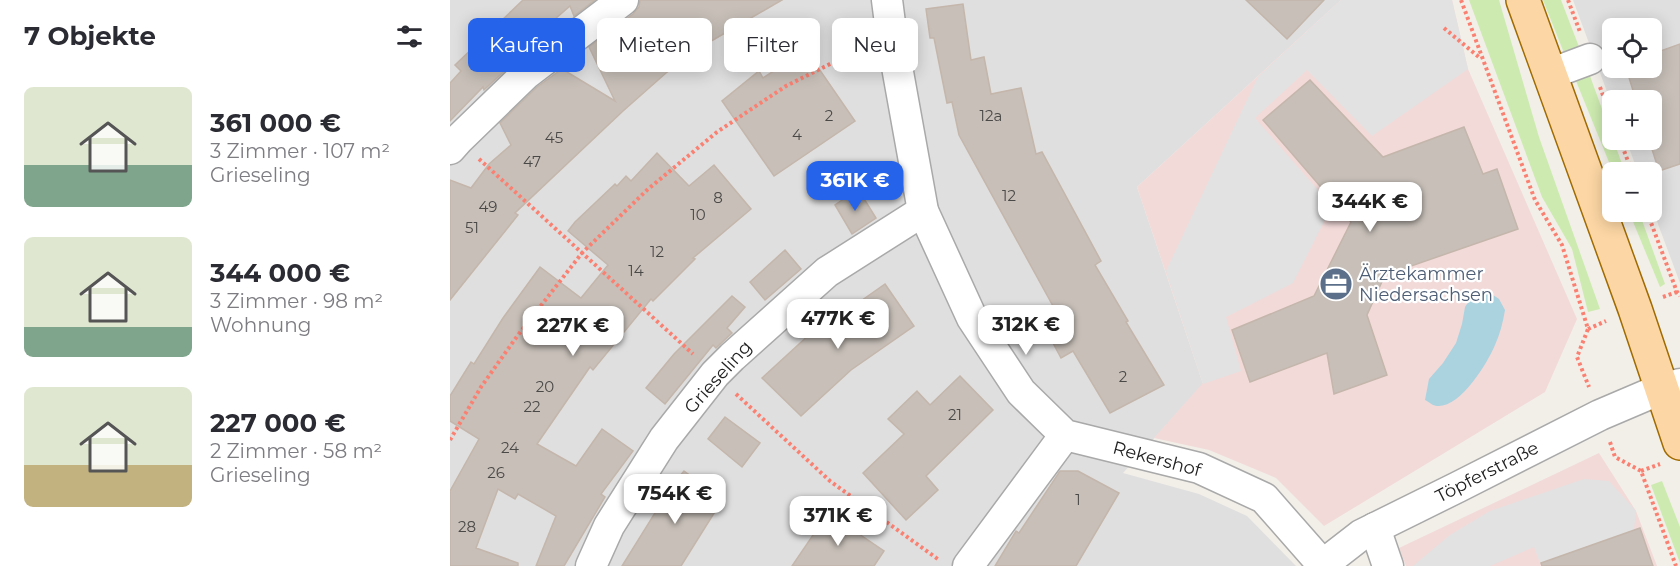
<!DOCTYPE html>
<html lang="de">
<meta charset="utf-8">
<style>
body{margin:0;font-family:Montserrat,sans-serif;background:#f2f2f3;color:#2b2b33;height:100vh;display:flex;flex-direction:column;font-size:22px;white-space:nowrap}
*{box-sizing:border-box;margin:0}
p{font-size:20px;color:#7c7c81}
.icon{flex:none;width:33px;height:33px;fill:none;stroke:currentColor;stroke-width:2;stroke-linecap:round;stroke-linejoin:round}
.map{position:relative;flex:1;overflow:hidden}
.details{display:flex;flex-direction:column;background:#fff;width:450px}
.details>*{flex:none}
.top-card{position:absolute;left:18px;top:18px;width:570px;height:54px;display:flex;gap:12px}
.buttons{position:absolute;left:1152px;top:18px;display:grid;gap:12px}
.buttons a{display:grid;place-items:center;width:60px;height:60px;border-radius:9px;background:#fff;box-shadow:0 3px 15px #0003;font-size:30px}
.price{position:absolute;translate:-50% -51px;padding:0 14px;border-radius:12px;background:#fff;color:#222;font-size:20px;line-height:39px;filter:drop-shadow(0 2px 3px #0008)}
.price::after{content:'';position:absolute;left:50%;top:36px;width:18px;height:14px;margin-left:-9px;background:inherit;clip-path:polygon(0 0,100% 0,50% 100%)}
.price.selected{background:#2563eb;color:#fff}
ul{padding:0;list-style:none}
li{display:flex;align-items:center;gap:18px;height:150px;padding:0 24px}
li span{display:grid;place-items:center;flex:none;width:168px;height:120px;border-radius:9px;color:#555}
li>.icon{margin-inline-start:auto}
span .icon{width:72px;height:72px;fill:#fffc;stroke-width:1}
li b{font-size:26px}
h2{display:flex;justify-content:space-between;align-items:center;height:72px;padding:0 24px;font-size:26px}
.tag{padding:0 21px;border-radius:9px;background:#fff;box-shadow:0 3px 15px #0003;font-size:21px;line-height:54px}
.tag.selected{background:#2563eb;color:#fff}
main{display:flex;flex:1;min-height:0}
.map>svg:first-child{display:block}
</style>
<main>
<section class="details">
<h2>7 Objekte<svg class="icon" aria-label="filters" viewBox="0 0 24 24"><path d="M4 7h16M4 17h16"/><circle cx="9" cy="7" r="2"/><circle cx="15" cy="17" r="2"/></svg></h2>
<ul>
<li><span style="background:linear-gradient(#dfe7d0 65%,#7fa58c 0)"><svg class="icon" aria-label="home" viewBox="0 0 24 24"><path d="M3 11l9-7 9 7M6 9v11h12V9"/></svg></span><div><b>361 000 €</b><p>3 Zimmer · 107 m²</p><p>Grieseling</p></div></li>
<li><span style="background:linear-gradient(#dfe7d0 75%,#7fa58c 0)"><svg class="icon" aria-label="home" viewBox="0 0 24 24"><path d="M3 11l9-7 9 7M6 9v11h12V9"/></svg></span><div><b>344 000 €</b><p>3 Zimmer · 98 m²</p><p>Wohnung</p></div></li>
<li><span style="background:linear-gradient(#dfe7d0 65%,#c2b280 0)"><svg class="icon" aria-label="home" viewBox="0 0 24 24"><path d="M3 11l9-7 9 7M6 9v11h12V9"/></svg></span><div><b>227 000 €</b><p>2 Zimmer · 58 m²</p><p>Grieseling</p></div></li>
</ul>
</section>
<div class="map">
<svg width="1230" height="566" viewBox="0 0 1230 566">
<rect width="100%" height="100%" fill="#f2efe9"/>
<g fill="#e0dfdf" fill-rule="evenodd">
<path d="M0,0H891L687,187L753,384L673,473L749,494L797,516L846,566H0Z"/>
<path d="M1123,0H1230V283L1202,208V172H1188L1176,140H1202V100H1162V105ZM1162,28H1202V68H1162Z"/>
</g>
<g fill="#f2dad9">
<path d="M891,0H1002L1018,69L1127,319L1095,392L874,526L826,478L759,450L704,438L753,383L687,187Z"/>
<path d="M1149,453L1186,511L1207,566H956L949,548Z"/>
</g>
<g fill="#cdebb0">
<path d="M1019,0H1049L1089,137L1150,309L1138,312L1122,249L1092,197Z"/>
<path d="M1093,0H1111L1131,52L1116,58Z"/>
<path d="M1140,76L1175,172H1163L1126,81Z"/>
<path d="M1179,212H1189L1215,284L1210,287Z"/>
<path d="M1212,481L1230,527V563L1201,485Z"/>
</g>
<g fill="#e2e2e2">
<path d="M891,0H1002L1018,69L922,136L857,70L805,118L882,206L843,283L776,317L791,371L753,384L716,271L808,77Z"/>
<path d="M1134,479L1159,481L1186,511L1184,530L1158,542L1090,563L1084,547L1040,566H963L1000,535L1040,511Z"/>
</g>
<path fill="#aad3df" d="M1037,291L1049,299L1055,310C1053,322 1050,334 1045,345C1037,364 1010,408 987,406C983,406 979,402 975,400L979,379L993,363L1006,343L1012,324L1015,307L1023,295Z"/>
<g fill="#c7bfb8" stroke="#c4b6ab" stroke-width="1.5">
<path d="M73,0H145L124,16L120,6L74,46L80,49L64,62L34,90L33,87L0,121V83L11,71L5,65Z"/>
<path d="M190,0H332L263,40L216,73L173,111L65,213L68,215L0,300V180L21,188L39,164L61,145L50,123L87,87L112,69L165,101L139,47L183,14L189,7Z"/>
<path d="M796,0H874L837,39Z"/>
<path d="M513,4L521,60L534,57L541,94L571,88L586,154L592,152L651,261L645,265L678,321L676,322L714,385L660,413L623,351L611,358L594,326L609,317L509,135L502,102L497,103L484,38H480L476,9Z"/>
<path d="M1230,44V164L1209,171L1199,140H1202V100H1186L1176,68H1202V54Z"/>
<path d="M356,50L405,121L324,176L272,101L309,71L313,78Z"/>
<path d="M860,80L933,157L1014,127L1033,174L1047,169L1068,229L935,275L917,315L937,375L884,394L877,353L800,382L782,330L864,296L901,222L813,120Z"/>
<path d="M207,153L239,186L264,165L301,209L243,258L245,259L203,301L201,299L143,370L140,367L87,444L126,466L152,429L183,451L151,494L155,497L114,566H86L106,516L68,494L65,499L48,489L26,548L68,563V566H0V491L29,439L0,421V396L21,362L24,364L53,318L90,267L131,298L158,265L118,231L125,222L165,184L167,186L176,176L181,181Z"/>
<path d="M408,189L426,218L402,234L385,205Z"/>
<path d="M335,250L351,269L315,300L300,282Z"/>
<path d="M435,284L464,326L401,370L351,416L312,378L360,334L361,336Z"/>
<path d="M282,296L295,307L277,328L282,333L266,348L263,345L215,404L196,388L224,354Z"/>
<path d="M510,376L543,410L476,476L488,490L456,520L413,473L454,434L438,419L467,391L480,405Z"/>
<path d="M275,417L310,443L292,467L258,439Z"/>
<path d="M234,471L270,497L262,508L266,510L231,566H172L223,484Z"/>
<path d="M610,471H628L669,493L626,566H545L566,531L569,533Z"/>
<path d="M378,513L434,551L424,566H342Z"/>
<path d="M1190,528L1203,566H1092L1091,563Z"/>
</g>
<g fill="none" stroke-linecap="round" stroke-linejoin="round">
<defs>
<g id="minor">
<path d="M437,0L442,39L473,211L522,318L571,392L615,435L749,468L814,498L872,564"/>
<path d="M1100,74L1140,59"/>
<path d="M0,149L8,140L76,74L173,0"/>
<path d="M925,528L938,566"/>
<path d="M141,566L159,526L214,439L265,374L282,357L377,272L473,211"/>
<path d="M518,566L615,435"/>
<path d="M871,566L911,535L1008,487L1150,415L1211,389L1230,384"/>
</g>
<path id="major" d="M1073,0L1185,309L1230,443"/>
</defs>
<use href="#minor" stroke="#a9a9a9" stroke-width="33"/>
<use href="#major" stroke="#a06b00" stroke-width="36"/>
<g stroke="#fa8072" stroke-width="4" stroke-dasharray="3 3" stroke-linecap="butt">
<path d="M1011,0L1085,200L1112,245L1138,329L1127,357L1139,387"/>
<path d="M1118,0L1130,32"/>
<path d="M994,28L1030,58"/>
<path d="M1150,87L1162,120"/>
<path d="M1170,140L1182,172"/>
<path d="M29,159L243,354"/>
<path d="M1197,212L1227,292L1230,296"/>
<path d="M1213,297L1227,292"/>
<path d="M1138,329L1156,321"/>
<path d="M286,394L380,481L489,560"/>
<path d="M0,440L31,387L68,335L132,253L197,190L267,132L336,86L414,47"/>
<path d="M1160,442L1165,457L1191,471L1226,566"/>
<path d="M1191,471L1210,464"/>
</g>
<use href="#minor" stroke="#fff" stroke-width="30"/>
<use href="#major" stroke="#fcd6a4" stroke-width="33"/>
</g>
<defs>
<symbol id="office-disc" viewBox="-11 -11 22 22"><circle r="9.5" fill="#5c6f8a" stroke="#fff"/><path d="M-6-3h4V-5.5h4V-3h4V5H-6ZM-1-4.5V-3h2v-1.5ZM-6 0V1H6V0Z" fill="#fff"/></symbol>
</defs>
<g fill-rule="evenodd">
<use href="#office-disc" x="867" y="265" width="38" height="38"/>
</g>
<g text-anchor="middle" dominant-baseline="central" stroke-width="4.5" stroke-linejoin="round" paint-order="stroke">
<g font-size="15" fill="#4b4948">
<text x="379" y="115">2</text>
<text x="541" y="115">12a</text>
<text x="347" y="134">4</text>
<text x="104" y="137">45</text>
<text x="82" y="161">47</text>
<text x="559" y="195">12</text>
<text x="268" y="197">8</text>
<text x="38" y="206">49</text>
<text x="248" y="214">10</text>
<text x="22" y="227">51</text>
<text x="207" y="251">12</text>
<text x="186" y="270">14</text>
<text x="673" y="376">2</text>
<text x="95" y="386">20</text>
<text x="82" y="406">22</text>
<text x="505" y="414">21</text>
<text x="60" y="447">24</text>
<text x="46" y="472">26</text>
<text x="628" y="499">1</text>
<text x="17" y="526">28</text>
</g>
<g font-size="18" fill="#4e5e75" stroke="#fff" text-anchor="start">
<text x="909" y="274">Ärztekammer<tspan x="909" dy="21">Niedersachsen</tspan></text>
</g>
<g font-size="18" fill="#222" stroke="#fff">
<text transform="translate(268 377) rotate(-48)">Grieseling</text>
<text transform="translate(707 459) rotate(15)">Rekershof</text>
<text transform="translate(1037 472) rotate(-27)">Töpferstraße</text>
</g>
</g>
</svg>
<div class="buttons">
<a><svg class="icon" aria-label="locate" viewBox="0 0 24 24"><circle cx="12" cy="12" r="6"/><path d="M12 2v4M12 18v4M2 12h4M18 12h4"/></svg></a>
<a>+</a>
<a>−</a>
</div>
<b class="price selected" style="left:405px;top:212px">361K €</b>
<b class="price" style="left:920px;top:233px">344K €</b>
<b class="price" style="left:388px;top:350px">477K €</b>
<b class="price" style="left:576px;top:356px">312K €</b>
<b class="price" style="left:123px;top:357px">227K €</b>
<b class="price" style="left:225px;top:525px">754K €</b>
<b class="price" style="left:388px;top:547px">371K €</b>
<div class="top-card">
<a class="tag selected">Kaufen</a>
<a class="tag">Mieten</a>
<a class="tag">Filter</a>
<a class="tag">Neu</a>
</div>
</div>
</main>
